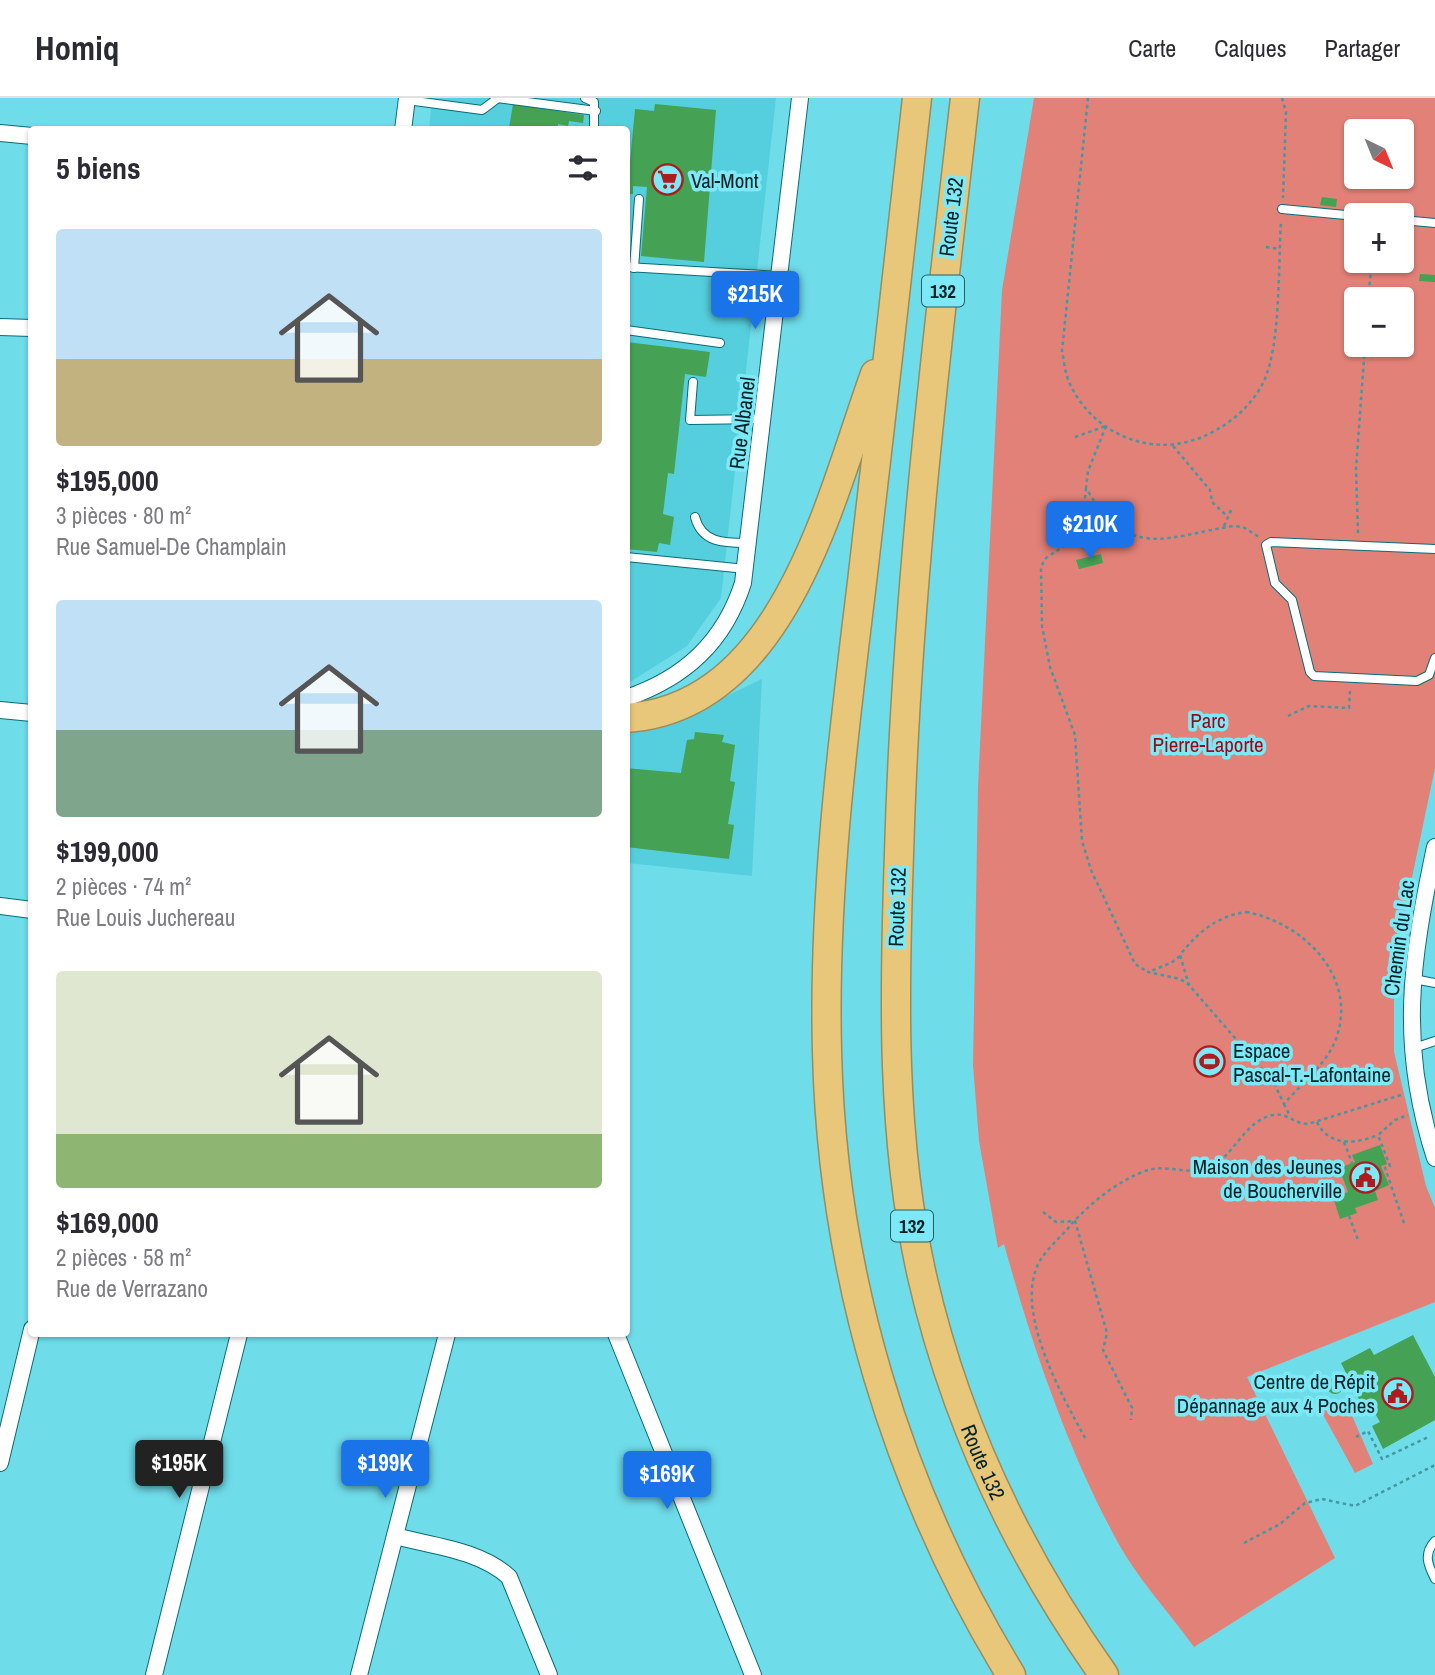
<!DOCTYPE html>
<html lang="fr">
<meta charset="utf-8">
<style>
body{margin:0;font-family:"Archivo Narrow",sans-serif;background:#f7f7f7;color:#2b2b33;height:100vh;display:flex;flex-direction:column;font-size:26px;white-space:nowrap}
*{box-sizing:border-box;margin:0}
p{font-size:23px;color:#7c7c81}
.icon{flex:none;width:38px;height:38px;fill:none;stroke:currentColor;stroke-width:2;stroke-linecap:round;stroke-linejoin:round}
.map{position:relative;flex:1;overflow:hidden}
.sheet{position:absolute;left:28px;top:28px;width:602px;height:1211px;display:flex;flex-direction:column;background:#fff;border-radius:7px;box-shadow:0 2px 5px #0004}
.sheet>*{flex:none}
.needle{width:46px;rotate:137deg}
.controls{position:absolute;left:1344px;top:21px;display:grid;gap:14px}
.controls a{display:grid;place-items:center;width:70px;height:70px;border-radius:7px;background:#fff;box-shadow:0 2px 5px #0004;font-size:35px}
.price{position:absolute;translate:-50% -60px;padding:0 16px;border-radius:7px;background:#1a73e8;color:#fff;font-size:23px;line-height:46px;filter:drop-shadow(0 2px 4px #0008)}
.price::after{content:'';position:absolute;left:50%;top:42px;width:21px;height:16px;margin-left:-10px;background:inherit;clip-path:polygon(0 0,100% 0,50% 100%)}
.price.selected{background:#222;color:#fff}
ul{padding:0;list-style:none}
li{display:grid;align-content:center;gap:14px;height:371px;padding:0 28px}
li span{display:grid;place-items:center;height:217px;border-radius:7px;color:#555}
li>.icon{margin-inline-start:auto}
span .icon{width:126px;height:126px;fill:#fffc;stroke-width:1}
li b{font-size:30px}
h2{display:flex;justify-content:space-between;align-items:center;height:84px;padding:0 28px;font-size:30px}
header{display:flex;align-items:center;gap:42px;box-sizing:border-box;height:98px;padding:0 35px;background:#fff;border-bottom:2px solid #e1e1e2}
header strong{font-size:33px}
nav{display:flex;gap:38px;margin-inline-start:auto;font-size:24px}
.map>svg:first-child{display:block}
</style>
<header>
<strong>Homiq</strong>
<nav><a>Carte</a><a>Calques</a><a>Partager</a></nav>
</header>
<div class="map">
<svg width="1435" height="1577" viewBox="0 0 1435 1577">
<rect width="100%" height="100%" fill="#6fdcea"/>
<g fill="#55cfdd">
<path d="M432,0H776L721,500L687,548L630,584L627,585L626,32H429Z"/>
<path d="M762,581L752,778L627,765L626,629L658,631Z"/>
</g>
<g fill="#e28178" fill-rule="evenodd">
<path d="M1034,0H1435V670L1394,865V954L1426,1088L1435,1110V1204L1247,1279L1335,1460L1194,1549C1169,1514 1136,1479 1116,1441C1066,1348 1032,1247 1004,1146L998,1150L979,1043L973,967L978,689L1002,192ZM1356,33H1402V79H1356ZM1356,117H1402V163H1356ZM1356,201H1402V247H1356Z"/>
<path d="M1331,1306L1333,1311L1339,1308L1344,1316L1350,1313L1373,1366L1355,1375L1320,1311Z"/>
</g>
<g fill="#45a153">
<path d="M513,6L584,17L583,25L569,23L568,28L558,26V32L509,30Z"/>
<path d="M655,6L716,12L704,164L641,158L647,89L633,88V96H626V75H629L635,11L654,13Z"/>
<path d="M1322,99L1337,101L1336,109L1320,107Z"/>
<path d="M1420,176L1435,177V184L1419,183Z"/>
<path d="M626,244L710,254L706,279L685,276L674,376L668,375L663,416L674,419L670,447L659,445L657,454L626,451Z"/>
<path d="M1101,456L1103,465L1079,471L1076,462Z"/>
<path d="M695,634L724,637L722,644L735,647L730,683L735,684L728,726L734,727L729,761L626,749V670L681,675L687,642L694,641Z"/>
<path d="M1380,1047L1387,1066L1381,1068L1389,1087L1375,1093L1378,1102L1355,1110L1357,1115L1340,1121L1333,1099L1348,1094L1339,1070L1355,1064L1352,1057Z"/>
<path d="M1413,1237L1435,1279V1322L1383,1351L1372,1328L1380,1324L1373,1312L1366,1316L1357,1297L1364,1293L1359,1284L1352,1287L1341,1265L1370,1250L1374,1257Z"/>
<circle cx="1335" cy="1288" r="8"/>
</g>
<g fill="none" stroke-linecap="round" stroke-linejoin="round">
<defs>
<g id="service">
<path d="M497,0L596,13"/>
<path d="M585,0L594,4V32"/>
<path d="M407,2L482,12L498,0"/>
<path d="M1282,111L1356,118"/>
<path d="M1402,122L1435,125"/>
<path d="M626,169L780,178"/>
<path d="M634,170L639,101"/>
<path d="M626,232L720,245"/>
<path d="M693,284L690,322L763,321"/>
<path d="M695,419C702,446 726,445 749,445"/>
<path d="M1435,451L1271,444L1266,447L1275,485L1292,502L1310,574L1314,578L1417,583L1429,577L1435,560"/>
<path d="M626,459L746,471"/>
<path d="M1414,881L1435,885"/>
<path d="M1411,951L1435,943"/>
<path d="M1435,1443C1423,1456 1428,1467 1435,1481"/>
</g>
<g id="minor">
<path d="M403,32L407,0"/>
<path d="M0,35L32,38"/>
<path d="M0,229L32,230"/>
<path d="M626,600C685,580 724,544 743,485L800,0"/>
<path d="M0,612L32,615"/>
<path d="M1435,749C1411,863 1398,946 1435,1060"/>
<path d="M0,808L32,812"/>
<path d="M616,1236L753,1577"/>
<path d="M0,1365L32,1231"/>
<path d="M395,1438C432,1448 480,1452 509,1479L549,1577"/>
<path d="M154,1577L239,1236"/>
<path d="M359,1577L447,1236"/>
</g>
<g id="motorway">
<path d="M917,0C899,161 881,323 862,484C843,640 823,797 827,953C832,1174 896,1389 1011,1577"/>
<path id="s1" d="M965,0C936,252 906,502 899,756C894,898 891,1039 922,1178C955,1323 1018,1456 1104,1577"/>
<path d="M626,620C785,610 831,397 875,276"/>
</g>
</defs>
<use href="#service" stroke="#086c76" stroke-width="10"/>
<use href="#minor" stroke="#086c76" stroke-width="18"/>
<use href="#motorway" stroke="#978d5d" stroke-width="31"/>
<g stroke="#4597a1" stroke-width="2.5" stroke-dasharray="3.5 3.5" stroke-linecap="butt">
<path d="M1088,0L1062,253C1064,263 1065,275 1069,284C1095,342 1163,364 1216,332C1236,321 1254,304 1264,283C1281,245 1278,168 1281,124"/>
<path d="M1282,0L1286,14L1283,100"/>
<path d="M1266,149L1280,151"/>
<path d="M1368,201L1372,163"/>
<path d="M1106,328L1088,373L1086,390C1129,463 1165,439 1233,428L1243,429L1259,439"/>
<path d="M1075,339L1106,328"/>
<path d="M1173,348L1210,392L1212,404L1227,418"/>
<path d="M1086,390L1083,420L1077,434L1067,446L1046,460L1041,469L1042,528L1050,569L1075,637L1082,743L1091,772L1135,866L1148,874"/>
<path d="M1224,428L1232,410"/>
<path d="M1358,435L1356,371L1365,247"/>
<path d="M1288,618L1309,608L1349,610L1350,593"/>
<path d="M1246,814C1301,824 1357,876 1337,938C1329,964 1301,986 1284,1006L1274,985L1189,887L1180,857C1198,834 1217,818 1246,814Z"/>
<path d="M1180,858L1171,865L1148,874L1180,881L1189,887"/>
<path d="M1284,1006L1290,1018"/>
<path d="M1317,1024C1329,1049 1356,1046 1378,1037"/>
<path d="M1344,1044L1352,1065"/>
<path d="M1043,1114L1056,1124L1075,1123L1107,1235L1103,1252L1132,1310L1131,1322"/>
<path d="M1349,1118L1358,1142"/>
<path d="M1404,1125L1385,1070L1390,1068L1378,1037L1395,1022L1408,1017"/>
<path d="M1356,1339L1368,1333L1382,1361L1428,1339"/>
<path d="M1085,1340C1062,1297 1011,1209 1041,1161C1048,1150 1060,1140 1069,1129C1088,1107 1117,1083 1145,1073C1165,1065 1189,1078 1208,1070C1234,1060 1243,1023 1273,1017C1286,1014 1295,1026 1308,1026L1404,996"/>
<path d="M1244,1445L1280,1426L1305,1405L1322,1401L1355,1408L1435,1367"/>
</g>
<use href="#service" stroke="#fff" stroke-width="8"/>
<use href="#minor" stroke="#fff" stroke-width="16"/>
<use href="#motorway" stroke="#e8c67a" stroke-width="28"/>
</g>
<defs>
<symbol id="supermarket-ring" viewBox="-11 -11 22 22"><circle r="9.5" fill="#7de9f7" stroke="#ad1b1e" stroke-width="1.5"/><path d="M-6-5.5h2.5l.6 2H6L4.5 2H-2.5L-4.4-4H-6ZM-1.5 3.2a1.3 1.3 0 1 0 .1 0ZM3 3.2a1.3 1.3 0 1 0 .1 0Z" fill="#ad1b1e"/></symbol>
<symbol id="stadium-ring" viewBox="-11 -11 22 22"><circle r="9.5" fill="#7de9f7" stroke="#ad1b1e" stroke-width="1.5"/><path d="M0-5a6.5 5 0 1 0 0 10a6.5 5 0 1 0 0-10ZM-3.5-1.8h7v3.6h-7Z" fill="#ad1b1e"/></symbol>
<symbol id="civic-ring" viewBox="-11 -11 22 22"><circle r="9.5" fill="#7de9f7" stroke="#ad1b1e" stroke-width="1.5"/><path d="M-.6-6.5H3V-4.5H.6V-3L4-1V1h2V6H-6V1h2V-1L-.6-3ZM-1.2 2.5V6h2.4V2.5Z" fill="#ad1b1e"/></symbol>
</defs>
<g fill-rule="evenodd">
<use href="#supermarket-ring" x="650" y="64" width="35" height="35"/>
<use href="#stadium-ring" x="1192" y="946" width="35" height="35"/>
<use href="#civic-ring" x="1348" y="1062" width="35" height="35"/>
<use href="#civic-ring" x="1380" y="1278" width="35" height="35"/>
</g>
<g text-anchor="middle" dominant-baseline="central" stroke-width="7" stroke-linejoin="round" paint-order="stroke">
<g fill="#7de9f7" stroke="#265e65" stroke-width="2">
<rect x="922" y="177.5" width="42" height="31" rx="5"/>
<rect x="891" y="1112.5" width="42" height="31" rx="5"/>
</g>
<g font-size="19" font-weight="bold" fill="#002327">
<text x="943" y="193">132</text>
<text x="912" y="1128">132</text>
</g>
<g font-size="21" fill="#002327" stroke="#7de9f7" text-anchor="start">
<text x="691" y="82">Val-Mont</text>
<text x="1233" y="952">Espace<tspan x="1233" dy="24">Pascal-T.-Lafontaine</tspan></text>
<text x="1342" y="1068" text-anchor="end">Maison des Jeunes<tspan x="1342" dy="24">de Boucherville</tspan></text>
<text x="1375" y="1283" text-anchor="end">Centre de Répit<tspan x="1375" dy="24">Dépannage aux 4 Poches</tspan></text>
</g>
<g font-size="21" fill="#002327" stroke="#7de9f7">
<text transform="translate(951 119) rotate(-83)">Route 132</text>
<text transform="translate(742 325) rotate(-83)">Rue Albanel</text>
<text transform="translate(897 809) rotate(-88)">Route 132</text>
<text transform="translate(1399 840) rotate(-82)">Chemin du Lac</text>
<text stroke="none"><textPath href="#s1" startOffset="1379">Route 132</textPath></text>
</g>
<g font-size="21" fill="#9c0813" stroke="#7de9f7">
<text x="1208" y="622">Parc<tspan x="1208" dy="24">Pierre-Laporte</tspan></text>
</g>
</g>
</svg>
<div class="controls">
<a><svg class="needle" viewBox="-14 -14 28 28"><path d="M0-13l5 13h-10z" fill="#e53935"/><path d="M0 13l5-13h-10z" fill="#7c7c81"/></svg></a>
<a>+</a>
<a>−</a>
</div>
<b class="price" style="left:755px;top:233px">$215K</b>
<b class="price" style="left:1090px;top:463px">$210K</b>
<b class="price selected" style="left:179px;top:1402px">$195K</b>
<b class="price" style="left:385px;top:1402px">$199K</b>
<b class="price" style="left:667px;top:1413px">$169K</b>
<section class="sheet">
<h2>5 biens<svg class="icon" aria-label="filters" viewBox="0 0 24 24"><path d="M4 7h16M4 17h16"/><circle cx="9" cy="7" r="2"/><circle cx="15" cy="17" r="2"/></svg></h2>
<ul>
<li><span style="background:linear-gradient(#bfe0f5 60%,#c2b280 0)"><svg class="icon" aria-label="home" viewBox="0 0 24 24"><path d="M3 11l9-7 9 7M6 9v11h12V9"/></svg></span><div><b>$195,000</b><p>3 pièces · 80 m²</p><p>Rue Samuel-De Champlain</p></div></li>
<li><span style="background:linear-gradient(#bfe0f5 60%,#7fa58c 0)"><svg class="icon" aria-label="home" viewBox="0 0 24 24"><path d="M3 11l9-7 9 7M6 9v11h12V9"/></svg></span><div><b>$199,000</b><p>2 pièces · 74 m²</p><p>Rue Louis Juchereau</p></div></li>
<li><span style="background:linear-gradient(#dfe7d0 75%,#8fb573 0)"><svg class="icon" aria-label="home" viewBox="0 0 24 24"><path d="M3 11l9-7 9 7M6 9v11h12V9"/></svg></span><div><b>$169,000</b><p>2 pièces · 58 m²</p><p>Rue de Verrazano</p></div></li>
</ul>
</section>
</div>
